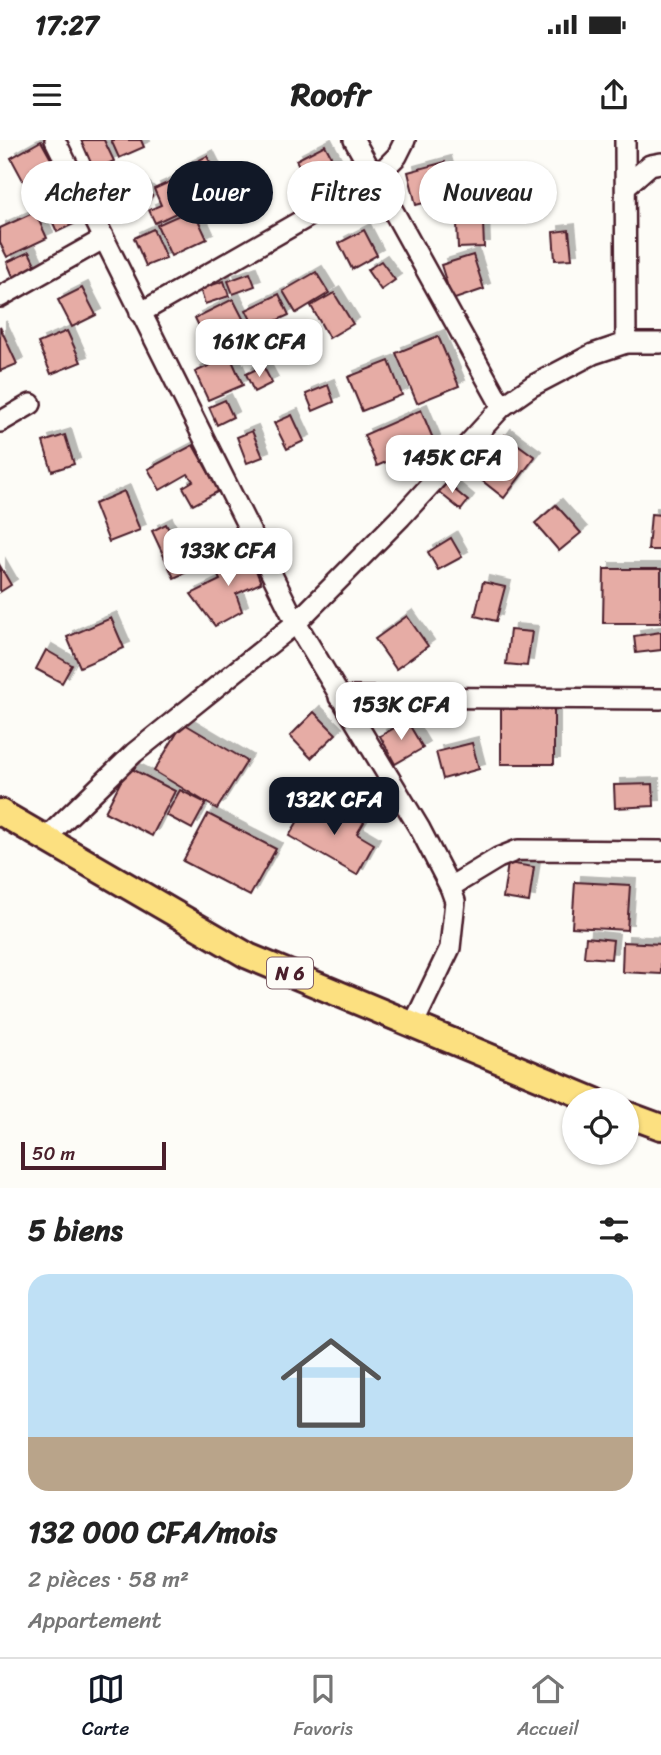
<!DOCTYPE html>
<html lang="fr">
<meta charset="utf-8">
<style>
body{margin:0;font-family:Sriracha,sans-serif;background:#f6f6f6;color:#222;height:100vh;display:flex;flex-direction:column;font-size:26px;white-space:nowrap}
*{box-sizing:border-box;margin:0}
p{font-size:23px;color:#767676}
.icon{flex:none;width:38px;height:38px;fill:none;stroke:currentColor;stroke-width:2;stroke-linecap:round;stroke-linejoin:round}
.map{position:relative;height:1048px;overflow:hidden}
.drawer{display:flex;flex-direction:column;background:#fff;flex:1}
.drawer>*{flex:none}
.guide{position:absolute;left:21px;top:21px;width:620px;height:63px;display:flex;gap:14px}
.buttons{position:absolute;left:562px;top:948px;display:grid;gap:14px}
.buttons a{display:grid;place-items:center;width:77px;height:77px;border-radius:50%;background:#fff;box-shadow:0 2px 5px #0004;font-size:35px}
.scale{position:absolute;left:21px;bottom:18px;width:145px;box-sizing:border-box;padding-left:7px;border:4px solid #4a1f2b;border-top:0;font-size:19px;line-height:24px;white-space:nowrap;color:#4a1f2b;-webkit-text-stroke:5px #fdfcf7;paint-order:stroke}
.price{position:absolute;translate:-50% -60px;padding:0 16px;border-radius:14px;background:#fff;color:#222;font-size:23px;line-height:46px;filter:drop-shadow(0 2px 4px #0008)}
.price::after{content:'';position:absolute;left:50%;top:42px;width:21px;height:16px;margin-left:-10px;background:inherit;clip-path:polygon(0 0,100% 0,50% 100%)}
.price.current{background:#111827;color:#fff}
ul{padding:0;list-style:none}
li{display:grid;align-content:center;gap:14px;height:371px;padding:0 28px}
li span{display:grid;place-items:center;height:217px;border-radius:21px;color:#555}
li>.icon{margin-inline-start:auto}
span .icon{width:126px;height:126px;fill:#fffc;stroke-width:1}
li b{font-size:30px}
h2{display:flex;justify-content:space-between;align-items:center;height:84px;padding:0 28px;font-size:30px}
.chip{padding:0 24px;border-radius:32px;background:#fff;box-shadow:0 2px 5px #0004;font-size:24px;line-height:63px}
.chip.current{background:#111827;color:#fff}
.status{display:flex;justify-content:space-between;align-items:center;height:49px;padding:0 35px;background:#fff;direction:ltr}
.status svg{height:19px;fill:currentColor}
header{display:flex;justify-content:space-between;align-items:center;height:91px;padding:0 28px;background:#fff;font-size:32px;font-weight:700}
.tabs{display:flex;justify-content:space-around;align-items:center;height:98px;border-top:2px solid #e0e0e0;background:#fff;font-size:19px;color:#767676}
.tabs a{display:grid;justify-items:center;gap:4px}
.tabs .current{color:#111827}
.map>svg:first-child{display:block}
</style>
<div class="status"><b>17:27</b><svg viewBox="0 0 49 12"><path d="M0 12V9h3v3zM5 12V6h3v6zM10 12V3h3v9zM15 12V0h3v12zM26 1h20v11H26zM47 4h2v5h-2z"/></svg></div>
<header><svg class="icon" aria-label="menu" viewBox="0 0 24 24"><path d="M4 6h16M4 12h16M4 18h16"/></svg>Roofr<svg class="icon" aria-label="share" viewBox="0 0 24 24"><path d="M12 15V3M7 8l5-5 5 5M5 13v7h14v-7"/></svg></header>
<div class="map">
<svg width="661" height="1048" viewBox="0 0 661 1048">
<defs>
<filter id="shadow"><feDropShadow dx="6" dy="-6" stdDeviation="0" flood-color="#0004"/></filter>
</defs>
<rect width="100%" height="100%" fill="#fdfcf7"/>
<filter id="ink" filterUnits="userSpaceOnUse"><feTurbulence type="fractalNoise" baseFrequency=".0143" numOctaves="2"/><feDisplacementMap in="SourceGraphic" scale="14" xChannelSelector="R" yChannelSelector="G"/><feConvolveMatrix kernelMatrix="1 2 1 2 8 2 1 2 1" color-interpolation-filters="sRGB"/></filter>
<g filter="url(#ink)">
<g fill="#e6aca5" stroke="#4a1f2b" stroke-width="2" filter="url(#shadow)">
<path d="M81,0H104L114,21L94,30Z"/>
<path d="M111,0H141L144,7L119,18Z"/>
<path d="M41,1L56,28L25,44L11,18Z"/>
<path d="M325,5L340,33L311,49L296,20Z"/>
<path d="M207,16L221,44L196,56L182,29Z"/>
<path d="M445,22L454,55L416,65L408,32Z"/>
<path d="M178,38L191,66L155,83L149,70L161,65L154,49Z"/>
<path d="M136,43L152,56L144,66L128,53Z"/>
<path d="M255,55L260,71L235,79L231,63Z"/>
<path d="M71,56L82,80L57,92L46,67Z"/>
<path d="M193,69L207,99L171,116L157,85Z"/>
<path d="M35,72L47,98L7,117L0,103V88Z"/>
<path d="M483,82L484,107L458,108L457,83Z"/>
<path d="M153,89L166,118L146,126L134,98Z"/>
<path d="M364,90L377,115L352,129L339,103Z"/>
<path d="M569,90L572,119L555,120L553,92Z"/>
<path d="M29,112L37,128L14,139L7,122Z"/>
<path d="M473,115L484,149L452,160L441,125Z"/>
<path d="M381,121L395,140L381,150L367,130Z"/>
<path d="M316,132L329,153L296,173L283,151Z"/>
<path d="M250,133L255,146L233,154L228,141Z"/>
<path d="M224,141L229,156L205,164L200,149Z"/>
<path d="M82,148L96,175L72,187L58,160Z"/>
<path d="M334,153L353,184L329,198L311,166Z"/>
<path d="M279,154L289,175L256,190L246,170Z"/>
<path d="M233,159L251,194L212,213L195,178Z"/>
<path d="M0,187L17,224L0,231Z"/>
<path d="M67,191L81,222L51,234L38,203Z"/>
<path d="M438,196L459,246L417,263L396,213Z"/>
<path d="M230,216L243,245L208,260L195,232Z"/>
<path d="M389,221L402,255L362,271L348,237Z"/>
<path d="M263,226L272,243L254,252L246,234Z"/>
<path d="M328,245L334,262L313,271L306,254Z"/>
<path d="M225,260L233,277L217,285L209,267Z"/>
<path d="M421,270L434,301L377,326L364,295Z"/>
<path d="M292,275L304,301L287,309L274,283Z"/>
<path d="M252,291L263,317L247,323L237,297Z"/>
<path d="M65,295L74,324L52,331L43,302Z"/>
<path d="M505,295L535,317L504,358L475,335Z"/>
<path d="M193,305L219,351L193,365L183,347L193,341L188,334L160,350L148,329Z"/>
<path d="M443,340L468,361L461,370L435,349Z"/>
<path d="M124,351L140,390L109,402L94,364Z"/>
<path d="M556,365L581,393L559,411L535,383Z"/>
<path d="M651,374L661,375V410H648Z"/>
<path d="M166,384L189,431L174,438L152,391Z"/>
<path d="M451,398L462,417L438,430L428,412Z"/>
<path d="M248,410L261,443L236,454L242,471L215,486L191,454L220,440L214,426Z"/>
<path d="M0,426L11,445L0,452Z"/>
<path d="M604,429H661V483H603Z"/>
<path d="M483,442L505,447L496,481L475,476Z"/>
<path d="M407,476L428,506L396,529L375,499Z"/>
<path d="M111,478L124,508L80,527L67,497Z"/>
<path d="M510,490L532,492L527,526L506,524Z"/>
<path d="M661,492V510L636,513L634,496Z"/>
<path d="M46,510L72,525L62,543L36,529Z"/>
<rect x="501" y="568" width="53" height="56"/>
<path d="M314,572L336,594L311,618L290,596Z"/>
<path d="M407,581L423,608L395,624L380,596Z"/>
<path d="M183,583L247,621L217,669L154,631Z"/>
<path d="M472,603L479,629L443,639L436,612Z"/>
<path d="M128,627L175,651L152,696L105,672Z"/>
<path d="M653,644L654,666L615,668L614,645Z"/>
<path d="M180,650L206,663L192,689L166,675Z"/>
<path d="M330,662L364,682L357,694L374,704L357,735L289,696L306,667L322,676Z"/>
<path d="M208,674L276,709L250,756L183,721Z"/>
<path d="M508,723L534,727L529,762L503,758Z"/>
<path d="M575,742L630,745L627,790L572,787Z"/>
<path d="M586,797L613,800L611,819L584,817Z"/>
<path d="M623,802L661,804V834L622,832Z"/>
</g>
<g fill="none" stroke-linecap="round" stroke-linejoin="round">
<defs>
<g id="minor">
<path d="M55,0L296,483L420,689L450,747L455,761L450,808L413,885"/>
<path d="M354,0L502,267"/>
<path d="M625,0L626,203"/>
<path d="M626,46L650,25L661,23"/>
<path d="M0,157L103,99"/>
<path d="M140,173L374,39L397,16L405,0"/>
<path d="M0,282L31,264"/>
<path d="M339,557L661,559"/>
<path d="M46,698L134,613L296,483L401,377L502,267L532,246L593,214L626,203H661"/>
<path d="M450,747L498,718L518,710L661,711"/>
</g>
<g id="major">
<path d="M0,672L248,816L596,961"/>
<path d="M626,974L661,987"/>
</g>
</defs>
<use href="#minor" stroke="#4a1f2b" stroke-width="24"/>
<use href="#major" stroke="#4a1f2b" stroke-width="30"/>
<use href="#minor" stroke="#fdfcf7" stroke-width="19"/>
<use href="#major" stroke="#fce080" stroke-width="24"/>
</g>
</g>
<g text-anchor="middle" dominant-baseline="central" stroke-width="5" stroke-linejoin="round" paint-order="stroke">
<rect fill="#fdfcf7" stroke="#806168" stroke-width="2" x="267" y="817.5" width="46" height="31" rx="5"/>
<g font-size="19" font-weight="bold" fill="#4a1f2b">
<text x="290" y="833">N 6</text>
</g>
</g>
</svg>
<div class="buttons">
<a><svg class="icon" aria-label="locate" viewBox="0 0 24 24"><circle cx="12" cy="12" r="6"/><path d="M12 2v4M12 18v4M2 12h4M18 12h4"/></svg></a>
</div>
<div class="scale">50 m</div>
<b class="price" style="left:259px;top:239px">161K CFA</b>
<b class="price" style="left:452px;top:355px">145K CFA</b>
<b class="price" style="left:228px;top:448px">133K CFA</b>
<b class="price" style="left:401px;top:602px">153K CFA</b>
<b class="price current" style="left:334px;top:697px">132K CFA</b>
<div class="guide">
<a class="chip">Acheter</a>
<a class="chip current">Louer</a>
<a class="chip">Filtres</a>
<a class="chip">Nouveau</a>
</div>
</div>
<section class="drawer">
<h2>5 biens<svg class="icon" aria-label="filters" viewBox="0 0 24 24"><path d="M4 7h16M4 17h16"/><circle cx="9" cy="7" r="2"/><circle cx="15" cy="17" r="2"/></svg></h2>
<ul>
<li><span style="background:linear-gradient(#bfe0f5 75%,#b9a48a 0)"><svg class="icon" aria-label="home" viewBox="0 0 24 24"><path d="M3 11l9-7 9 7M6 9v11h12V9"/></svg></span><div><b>132 000 CFA/mois</b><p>2 pièces · 58 m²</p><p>Appartement</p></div></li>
</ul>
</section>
<nav class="tabs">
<a class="current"><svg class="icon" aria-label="map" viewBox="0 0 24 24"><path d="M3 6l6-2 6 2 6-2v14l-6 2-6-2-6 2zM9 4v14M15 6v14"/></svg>Carte</a>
<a><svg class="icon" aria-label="saved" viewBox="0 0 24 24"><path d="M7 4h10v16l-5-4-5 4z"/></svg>Favoris</a>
<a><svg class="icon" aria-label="home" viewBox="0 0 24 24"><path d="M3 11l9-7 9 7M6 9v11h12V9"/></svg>Accueil</a>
</nav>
